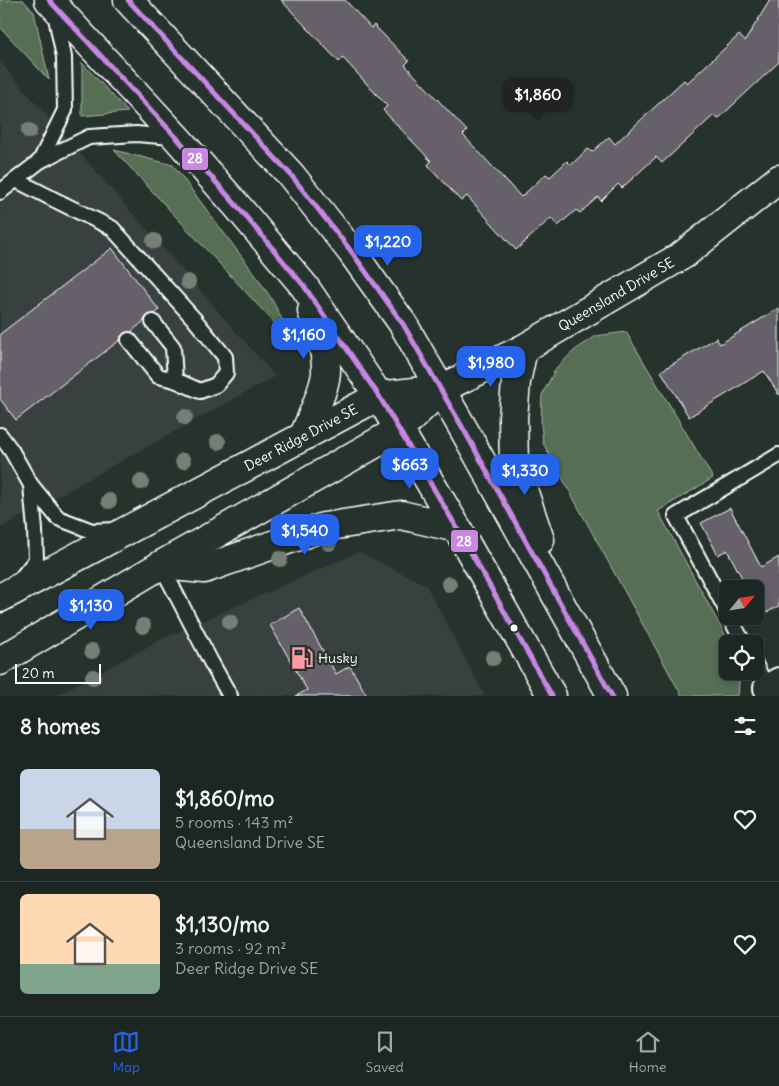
<!DOCTYPE html>
<meta charset="utf-8">
<style>
body{margin:0;font-family:Delius,sans-serif;background:#29322f;color:#f1f3f6;height:100vh;display:flex;flex-direction:column;font-size:19px;white-space:nowrap}
*{box-sizing:border-box;margin:0}
p{font-size:16px;color:#a0a5a5}
.icon{flex:none;width:28px;height:28px;fill:none;stroke:currentColor;stroke-width:2;stroke-linecap:round;stroke-linejoin:round}
.map{position:relative;height:696px;overflow:hidden}
.panel{display:flex;flex-direction:column;background:#1c2622;flex:1}
.panel>*{flex:none}
.needle{width:32px;rotate:60deg}
.controls{position:absolute;left:719px;top:580px;display:grid;gap:10px}
.controls a{display:grid;place-items:center;width:45px;height:45px;border-radius:8px;background:#1c2622;box-shadow:0 2px 8px #0003,0 0 0 1px #3a4340;font-size:25px}
.scale{position:absolute;left:15px;bottom:12px;width:86px;box-sizing:border-box;padding-left:5px;border:2px solid #fff;border-top:0;font-size:14px;line-height:18px;white-space:nowrap;color:#fff;-webkit-text-stroke:4px #26332d;paint-order:stroke}
.price{position:absolute;translate:-50% -42px;padding:0 11px;border-radius:10px;background:#2563eb;color:#fff;font-size:16px;line-height:32px;filter:drop-shadow(0 1px 2px #0008)}
.price::after{content:'';position:absolute;left:50%;top:30px;width:15px;height:11px;margin-left:-8px;background:inherit;clip-path:polygon(0 0,100% 0,50% 100%)}
.price.selected{background:#222;color:#fff}
ul{padding:0;list-style:none}
li{display:flex;align-items:center;gap:15px;height:125px;padding:0 20px}
li+li{border-top:1px solid #3a4340}
li span{display:grid;place-items:center;flex:none;width:140px;height:100px;border-radius:8px;color:#555}
li>.icon{margin-inline-start:auto}
span .icon{width:60px;height:60px;fill:#fffc;stroke-width:1}
li b{font-size:21px}
h2{display:flex;justify-content:space-between;align-items:center;height:60px;padding:0 20px;font-size:21px}
.tab-bar{display:flex;justify-content:space-around;align-items:center;height:70px;border-top:1px solid #3a4340;background:#1c2622;font-size:14px;color:#a0a5a5}
.tab-bar a{display:grid;justify-items:center;gap:2px}
.tab-bar .selected{color:#2563eb}
.map>svg:first-child{display:block}
</style>
<div class="map">
<svg width="779" height="696" viewBox="0 0 779 696">
<rect width="100%" height="100%" fill="#26332d"/>
<filter id="ink" filterUnits="userSpaceOnUse"><feTurbulence type="fractalNoise" baseFrequency=".02" numOctaves="2"/><feDisplacementMap in="SourceGraphic" scale="10" xChannelSelector="R" yChannelSelector="G"/><feConvolveMatrix kernelMatrix="1 2 1 2 8 2 1 2 1" color-interpolation-filters="sRGB"/></filter>
<g filter="url(#ink)">
<g fill="#394140">
<path d="M0,62L275,376L0,528Z"/>
<path d="M359,552L426,585L485,696H55L162,639Z"/>
</g>
<g fill="#566e53" stroke="#aab6a9">
<path d="M0,0H23L34,12L49,80L0,27Z"/>
<path d="M82,63L128,112L82,116Z"/>
<path d="M114,150L173,165L254,273L271,298L286,327L293,343Z"/>
<path d="M626,332L713,478L658,511L730,644H728V671H740L738,696H682L543,443L541,422L542,395L556,368L575,350L596,336Z"/>
</g>
<g fill="#66616b" stroke="#fff">
<path d="M281,0H345L371,28L374,25L409,61L405,65L467,131L463,135L521,197L546,174L550,177L567,161L571,165L588,149L592,152L609,137L615,144L684,80L687,83L739,35L745,41L770,0H779V62L718,119L714,115L662,163L656,157L622,188L618,184L601,201L598,197L580,213L576,210L558,226L551,218L516,250L467,196L461,201L428,165L431,161L383,110L387,106L343,58L339,62Z"/>
<path d="M112,248L159,310L155,314L148,315L145,318L144,321L131,332L124,333L121,336L120,340L16,420L0,399V334Z"/>
<path d="M779,308V395L764,371L689,417L661,371L716,338L720,344Z"/>
<path d="M730,508L761,567L779,557V606L762,615L755,602V589H748L727,550L718,555L701,523Z"/>
<path d="M299,608L336,674L350,666L367,696H296L307,690L270,625Z"/>
</g>
<g fill="none" stroke-linecap="round" stroke-linejoin="round">
<defs>
<g id="lane">
<path d="M40,161L65,110L64,57L55,13"/>
<path d="M16,180L55,200L112,228L194,319L225,357L226,373L216,385L200,391L175,380L158,376L129,340"/>
<path d="M0,192L40,161L89,137L136,134L173,137"/>
<path d="M153,322L173,347L175,380"/>
<path d="M0,435L11,450L31,485L58,518L92,531L116,530"/>
<path d="M161,565L211,662L230,696"/>
<path d="M19,581L36,560L35,530L31,485"/>
<path d="M728,613L676,516L779,455"/>
<path d="M729,616L744,644"/>
<path d="M755,664L767,688"/>
</g>
<path id="street" d="M772,696L767,688L779,681"/>
<g id="secondary">
<path d="M49,0L176,137L237,206L304,286L379,396L457,528L552,696"/>
<path d="M128,0L291,175L351,251L403,324L464,430L612,696"/>
<path d="M523,349L516,382L513,418L514,463L540,540"/>
<path d="M304,436C310,419 327,386 326,369C326,349 318,329 312,311"/>
<path d="M161,565L204,569L324,527L401,515L457,528"/>
<path id="s1" d="M0,598L379,396L441,389"/>
<path id="s2" d="M0,661L161,565L399,430L441,389L523,349L683,255L779,179"/>
</g>
</defs>
<use href="#lane" stroke="#fff" stroke-width="18"/>
<use href="#street" stroke="#fff" stroke-width="30"/>
<use href="#secondary" stroke="#fff" stroke-width="31"/>
<use href="#lane" stroke="#26332d" stroke-width="14"/>
<use href="#street" stroke="#26332d" stroke-width="26"/>
<use href="#secondary" stroke="#26332d" stroke-width="28"/>
<defs>
<g id="bus-1">
<path d="M49,0L176,137L237,206L304,286L379,396L457,528L552,696"/>
<path d="M128,0L291,175L351,251L403,324L464,430L612,696"/>
</g>
</defs>
<use href="#bus-1" stroke="#26332d" stroke-width="9"/>
<use href="#bus-1" stroke="#c787e3" stroke-width="5"/>
</g>
<g fill="#747f76">
<circle cx="29" cy="131" r="8"/>
<circle cx="154" cy="241" r="8"/>
<circle cx="188" cy="282" r="8"/>
<circle cx="185" cy="417" r="8"/>
<circle cx="218" cy="442" r="8"/>
<circle cx="183" cy="461" r="8"/>
<circle cx="141" cy="482" r="8"/>
<circle cx="109" cy="501" r="8"/>
<circle cx="329" cy="543" r="8"/>
<circle cx="280" cy="559" r="8"/>
<circle cx="449" cy="584" r="8"/>
<circle cx="230" cy="622" r="8"/>
<circle cx="143" cy="626" r="8"/>
<circle cx="92" cy="651" r="8"/>
<circle cx="493" cy="658" r="8"/>
<circle cx="93" cy="677" r="8"/>
</g>
</g>
<defs>
<symbol id="fuel-bare" viewBox="-9 -9 18 18"><path d="M-5.5-6h7V0h2V4h1.3V-2.5L3-4.5l.8-.8L6-3V5H2.5V1h-1V6h-7ZM-4.2-4.7v3.2H.2V-4.7Z" fill="#ff9aa2" stroke="#26332d" stroke-width="2.5" paint-order="stroke"/></symbol>
</defs>
<g fill-rule="evenodd">
<use href="#fuel-bare" x="286" y="642" width="32" height="32"/>
</g>
<circle fill="#fff" stroke="#26332d" stroke-width="2" cx="514" cy="628" r="4.5"/>
<g text-anchor="middle" dominant-baseline="central" stroke-width="4.5" stroke-linejoin="round" paint-order="stroke">
<g font-size="14" fill="#fff" stroke="#26332d">
<text stroke="none"><textPath href="#s2" startOffset="719">Queensland Drive SE</textPath></text>
<text stroke="none"><textPath href="#s1" startOffset="341">Deer Ridge Drive SE</textPath></text>
</g>
<g font-size="14" fill="#fff" stroke="#26332d" text-anchor="start">
<text x="318" y="658">Husky</text>
</g>
</g>
<g stroke="#26332d" stroke-width="2">
<rect x="181" y="147" width="28" height="24" rx="5" fill="#c787e3"/>
<rect x="450" y="529" width="29" height="24" rx="5" fill="#c787e3"/>
</g>
<g font-size="14" text-anchor="middle" font-weight="bold" fill="#fff">
<text x="195" y="163">28</text>
<text x="464" y="546">28</text>
</g>
</svg>
<div class="controls">
<a><svg class="needle" viewBox="-14 -14 28 28"><path d="M0-13l5 13h-10z" fill="#e53935"/><path d="M0 13l5-13h-10z" fill="#a0a5a5"/></svg></a>
<a><svg class="icon" aria-label="locate" viewBox="0 0 24 24"><circle cx="12" cy="12" r="6"/><path d="M12 2v4M12 18v4M2 12h4M18 12h4"/></svg></a>
</div>
<div class="scale">20 m</div>
<b class="price selected" style="left:538px;top:120px">$1,860</b>
<b class="price" style="left:388px;top:267px">$1,220</b>
<b class="price" style="left:304px;top:360px">$1,160</b>
<b class="price" style="left:491px;top:388px">$1,980</b>
<b class="price" style="left:410px;top:490px">$663</b>
<b class="price" style="left:525px;top:496px">$1,330</b>
<b class="price" style="left:305px;top:556px">$1,540</b>
<b class="price" style="left:91px;top:631px">$1,130</b>
</div>
<section class="panel">
<h2>8 homes<svg class="icon" aria-label="filters" viewBox="0 0 24 24"><path d="M4 7h16M4 17h16"/><circle cx="9" cy="7" r="2"/><circle cx="15" cy="17" r="2"/></svg></h2>
<ul>
<li><span style="background:linear-gradient(#c9d6e8 60%,#b9a48a 0)"><svg class="icon" aria-label="home" viewBox="0 0 24 24"><path d="M3 11l9-7 9 7M6 9v11h12V9"/></svg></span><div><b>$1,860/mo</b><p>5 rooms · 143 m²</p><p>Queensland Drive SE</p></div><svg class="icon" aria-label="heart" viewBox="0 0 24 24"><path d="M12 20l-8-8c-3-5 5-10 8-4 3-6 11-1 8 4z"/></svg></li>
<li><span style="background:linear-gradient(#ffd9b3 70%,#7fa58c 0)"><svg class="icon" aria-label="home" viewBox="0 0 24 24"><path d="M3 11l9-7 9 7M6 9v11h12V9"/></svg></span><div><b>$1,130/mo</b><p>3 rooms · 92 m²</p><p>Deer Ridge Drive SE</p></div><svg class="icon" aria-label="heart" viewBox="0 0 24 24"><path d="M12 20l-8-8c-3-5 5-10 8-4 3-6 11-1 8 4z"/></svg></li>
</ul>
</section>
<nav class="tab-bar">
<a class="selected"><svg class="icon" aria-label="map" viewBox="0 0 24 24"><path d="M3 6l6-2 6 2 6-2v14l-6 2-6-2-6 2zM9 4v14M15 6v14"/></svg>Map</a>
<a><svg class="icon" aria-label="saved" viewBox="0 0 24 24"><path d="M7 4h10v16l-5-4-5 4z"/></svg>Saved</a>
<a><svg class="icon" aria-label="home" viewBox="0 0 24 24"><path d="M3 11l9-7 9 7M6 9v11h12V9"/></svg>Home</a>
</nav>
